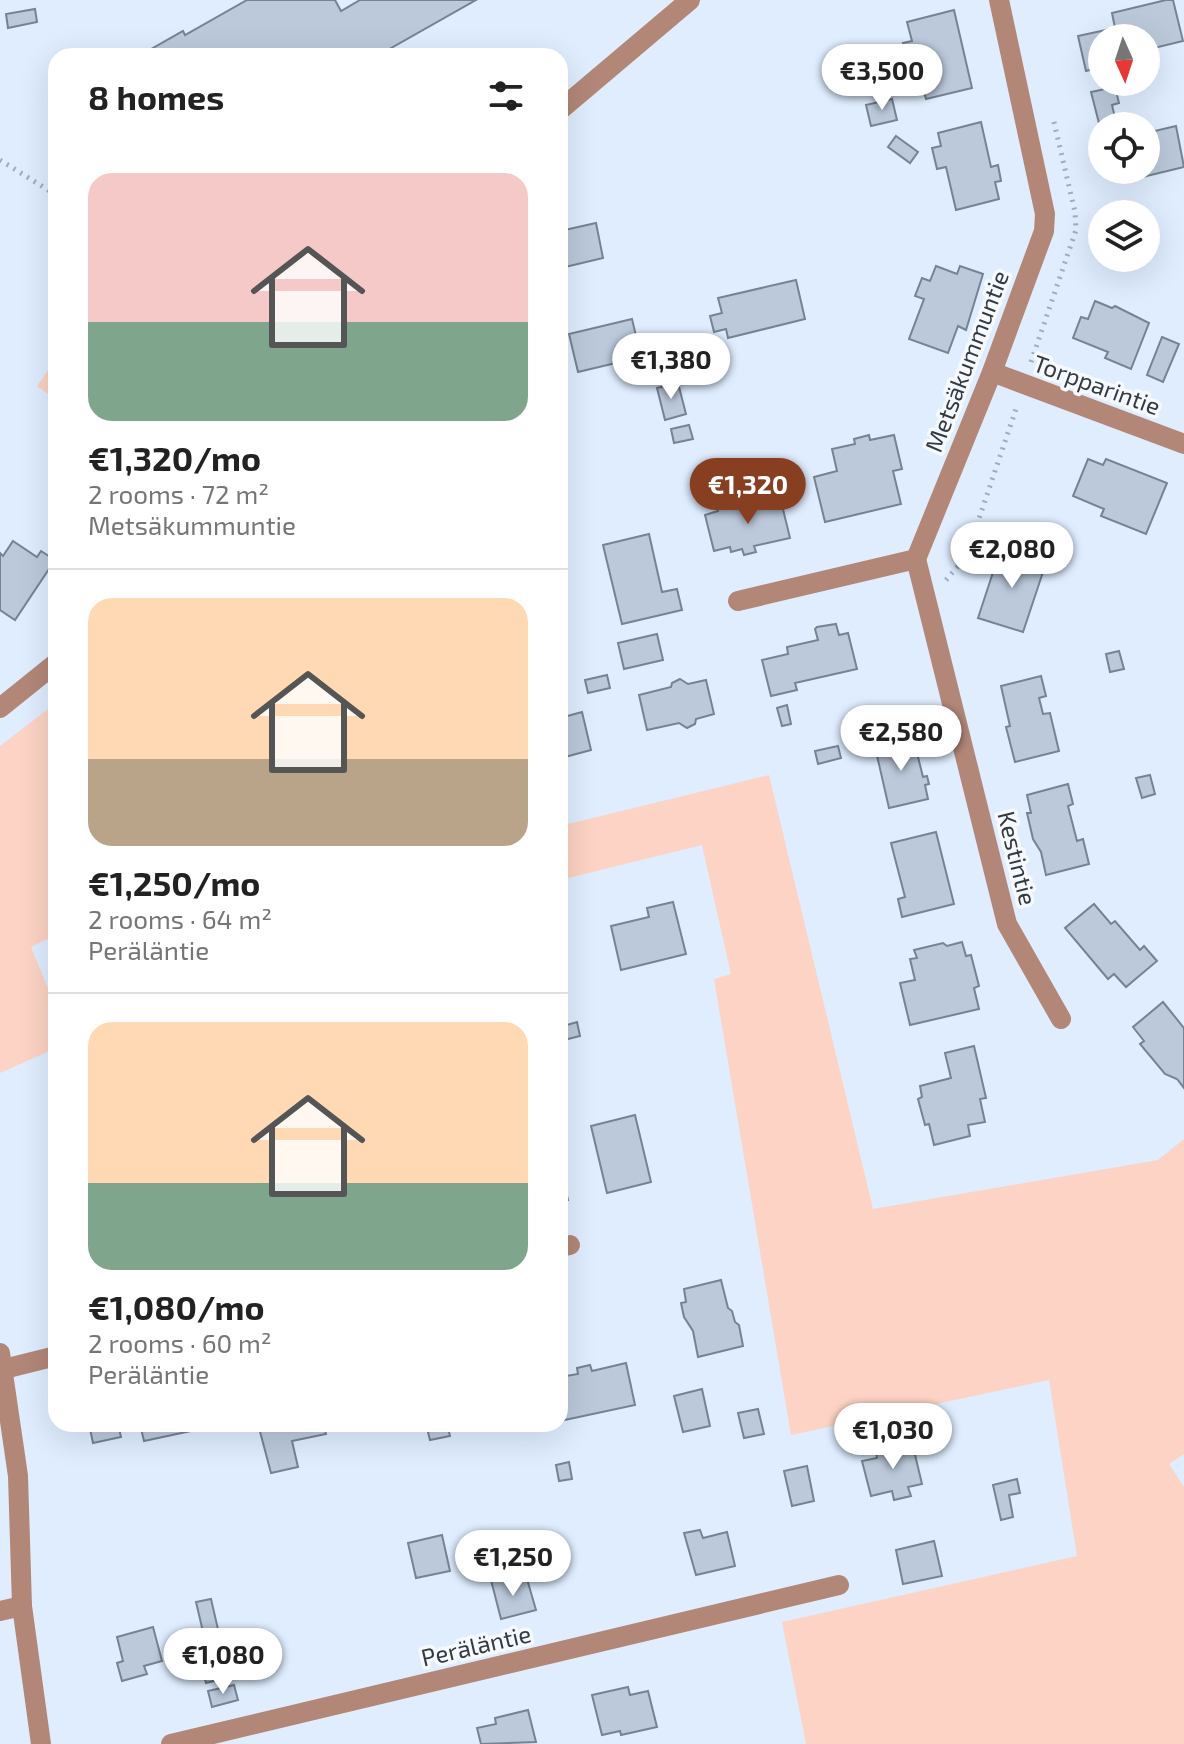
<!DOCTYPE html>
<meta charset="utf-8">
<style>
body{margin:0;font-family:"Exo 2",sans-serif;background:#f2f2f2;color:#222;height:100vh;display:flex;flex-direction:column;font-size:30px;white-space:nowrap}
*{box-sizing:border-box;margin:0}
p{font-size:26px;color:#767676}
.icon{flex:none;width:44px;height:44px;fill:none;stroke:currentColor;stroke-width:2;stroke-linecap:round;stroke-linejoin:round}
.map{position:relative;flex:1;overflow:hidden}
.panel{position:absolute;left:48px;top:48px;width:520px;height:1384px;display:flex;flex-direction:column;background:#fff;border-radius:24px;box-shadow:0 8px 32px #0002}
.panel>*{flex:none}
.needle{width:52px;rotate:177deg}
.controls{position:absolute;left:1088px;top:24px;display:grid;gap:16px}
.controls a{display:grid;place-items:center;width:72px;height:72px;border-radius:50%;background:#fff;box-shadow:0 8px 32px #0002;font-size:40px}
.price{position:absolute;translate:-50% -68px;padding:0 18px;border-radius:28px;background:#fff;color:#222;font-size:26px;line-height:52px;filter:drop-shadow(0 2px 4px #0008)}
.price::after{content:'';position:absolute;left:50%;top:48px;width:24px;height:18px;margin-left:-12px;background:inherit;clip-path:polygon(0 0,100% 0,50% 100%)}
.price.on{background:#873e21;color:#fff}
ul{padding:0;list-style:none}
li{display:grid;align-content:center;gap:16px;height:424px;padding:0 40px}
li+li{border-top:2px solid #e0e0e0}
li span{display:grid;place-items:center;height:248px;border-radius:24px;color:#555}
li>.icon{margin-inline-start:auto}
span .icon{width:144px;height:144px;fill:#fffc;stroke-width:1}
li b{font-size:34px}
h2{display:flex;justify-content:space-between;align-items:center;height:96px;padding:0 40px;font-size:34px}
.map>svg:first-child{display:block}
</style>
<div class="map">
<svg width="1184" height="1744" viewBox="0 0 1184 1744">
<rect width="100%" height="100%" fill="#dfedff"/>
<g fill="#fcd3c4">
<path d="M56,359V400L37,386Z"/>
<path d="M56,703V935L31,947L56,1008V1048L0,1073V746Z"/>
<path d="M769,775L873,1209L1158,1160L1184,1139V1454L1169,1464L1184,1487V1744H806L782,1622L1077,1556L1049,1380L791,1435L714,979L731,974L702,845L560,880V826Z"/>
</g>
<g fill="#bbc9db" stroke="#768393" stroke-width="2">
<path d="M247,0H335L341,11L360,0H476L377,56H139L183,31L185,35Z"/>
<path d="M1166,0H1173L1183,41L1146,50V38H1102V67L1086,71L1078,36L1115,28L1112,13Z"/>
<path d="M35,9L37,22L8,28L6,14Z"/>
<path d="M954,10L972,88L926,99L916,60L908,62L903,43L912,41L907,22Z"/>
<path d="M1115,87L1119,103L1112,105L1117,126H1102L1101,131L1091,92Z"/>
<path d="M892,99L897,120L871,126L866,105Z"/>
<path d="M981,122L991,167L998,165L1001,181L995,182L999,199L956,210L946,167L937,169L932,148L941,146L938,133Z"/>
<path d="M1176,126L1184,167L1130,180L1127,170H1146V133Z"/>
<path d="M896,136L918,152L910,163L888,147Z"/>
<path d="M596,223L603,258L561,268L560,231Z"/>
<path d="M936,266L957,274L960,266L983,274L966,330L958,326L948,353L909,339L924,299L915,296L922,278L930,281Z"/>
<path d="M796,280L805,319L728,338L726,329L714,332L710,316L722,313L718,298Z"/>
<path d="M1095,301L1112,308L1115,306L1149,323L1131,369L1105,358L1108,352L1073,338L1081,317L1088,319Z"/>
<path d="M632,319L641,357L578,372L569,334Z"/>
<path d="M1162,337L1179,344L1163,382L1147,375Z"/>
<path d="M678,383L686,414L665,420L657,388Z"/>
<path d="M689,425L693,439L674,443L671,429Z"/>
<path d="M869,435L870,440L894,435L902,469L893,471L901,504L825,522L814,477L837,471L832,449L855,444L854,439Z"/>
<path d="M1088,459L1103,465L1106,459L1167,483L1146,534L1101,516L1104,509L1073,496Z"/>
<path d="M780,497L790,538L754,546L756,552L744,555L742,549L731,552L730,547L714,551L705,515L718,511L717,508L741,502L742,506Z"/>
<path d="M649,534L662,592L677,589L682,610L622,624L603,545Z"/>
<path d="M13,541L37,557L41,551L55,560L15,620L0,610V553L3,556Z"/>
<path d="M1001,548L1046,563L1023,632L978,618Z"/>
<path d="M836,624L839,635L848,633L857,669L795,683L797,690L771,696L762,660L788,654L787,647L818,640L815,629L817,627Z"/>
<path d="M657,634L663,660L624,669L618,643Z"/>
<path d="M1119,651L1124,669L1110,672L1106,654Z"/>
<path d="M607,675L610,688L588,693L585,680Z"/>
<path d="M1041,676L1046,696L1039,698L1043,714L1050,713L1059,751L1015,762L1006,727L1010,726L1001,686Z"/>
<path d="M680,679L688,684L706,680L714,714L696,719L695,724L687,728L679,723L647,730L639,695L671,687L672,683Z"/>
<path d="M787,705L791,724L782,726L777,708Z"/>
<path d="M582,712L591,750L565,757L560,738V718Z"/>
<path d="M887,734L891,750L915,745L923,777L927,776L929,784L925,785L928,799L889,808L873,738Z"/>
<path d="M838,746L841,758L818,764L815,751Z"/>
<path d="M1150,775L1155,794L1142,798L1136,778Z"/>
<path d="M1068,784L1073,804L1068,806L1077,841L1083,839L1089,864L1046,875L1041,852L1033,839L1027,813H1031L1027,795Z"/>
<path d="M936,832L954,904L902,917L898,899L905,897L891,843Z"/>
<path d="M673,902L686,954L621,970L611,926L649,917L647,908Z"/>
<path d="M1094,904L1111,924L1115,921L1140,950L1144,946L1157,961L1126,987L1114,974L1108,979L1065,928Z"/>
<path d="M962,942L966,956L971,955L979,986L974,988L979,1009L910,1025L900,983L915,980L910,959L917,958L914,950L943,943L947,946Z"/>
<path d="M1163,1002L1184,1028V1088L1177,1079L1165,1074L1140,1044L1144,1041L1133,1027Z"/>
<path d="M577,1022L580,1036L560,1041V1027Z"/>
<path d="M974,1046L986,1098L980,1099L985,1122L968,1125L970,1136L934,1145L929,1124L925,1125L918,1099L922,1097L920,1086L951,1078L945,1053Z"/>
<path d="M635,1115L651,1182L607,1193L591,1126Z"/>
<path d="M560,1166L568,1200L560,1202Z"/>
<path d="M721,1280L728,1308L732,1311L735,1322L739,1325L743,1346L698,1357L693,1331L684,1317L681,1303L686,1302L684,1289Z"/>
<path d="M626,1363L635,1405L560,1421V1377L578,1374L577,1368L590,1365L592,1371Z"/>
<path d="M702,1389L710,1426L683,1432L674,1396Z"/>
<path d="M758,1409L764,1434L744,1438L738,1413Z"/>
<path d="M89,1424H118L121,1437L93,1443Z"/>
<path d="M140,1424H213L214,1426L144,1441Z"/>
<path d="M258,1424H323L326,1434L292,1441L298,1467L271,1473Z"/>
<path d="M426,1424H447L450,1436L430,1440Z"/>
<path d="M912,1442L922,1484L908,1487L911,1496L894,1500L892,1491L871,1496L862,1461L877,1458L876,1451Z"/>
<path d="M569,1462L572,1479L559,1481L556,1465Z"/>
<path d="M807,1466L814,1501L792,1506L784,1471Z"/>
<path d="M1017,1479L1020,1493L1009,1495L1013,1517L1001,1520L993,1485Z"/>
<path d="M700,1530L703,1538L727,1532L735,1566L696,1575L684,1533Z"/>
<path d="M442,1535L450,1571L416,1578L408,1543Z"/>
<path d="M934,1541L942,1576L903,1584L896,1550Z"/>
<path d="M505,1577L507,1585L527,1579L536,1610L501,1619L491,1580Z"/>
<path d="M211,1599L229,1677L206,1683L199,1656L208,1653L196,1602Z"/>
<path d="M153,1627L162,1661L144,1666L147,1674L122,1681L117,1663L123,1661L117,1637Z"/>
<path d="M234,1685L238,1700L212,1707L208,1691Z"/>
<path d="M628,1687L630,1695L648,1691L657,1727L621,1735L620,1731L602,1735L592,1695Z"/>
<path d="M528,1710L536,1742L481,1744L477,1728L496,1724L495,1718Z"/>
</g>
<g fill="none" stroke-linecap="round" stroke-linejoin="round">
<g stroke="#a1acba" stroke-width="5" stroke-dasharray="2 6" stroke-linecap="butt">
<path d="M0,160L56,195"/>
<path d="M1031,362L1076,230L1075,212L1053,118"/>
<path d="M946,580L966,557L1017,406"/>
</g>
<g stroke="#b28778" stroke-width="20">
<path d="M560,110L690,0"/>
<path d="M992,372L1184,444"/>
<path d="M916,559L1007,924L1061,1019"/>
<path d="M738,601L916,559L992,372L1044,231L1045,214L999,0"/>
<path d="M0,708L56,663"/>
<path d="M560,1247L570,1245"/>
<path d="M0,1353L18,1476L22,1606L41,1744"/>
<path d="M4,1369L56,1356"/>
<path d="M0,1611L22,1606"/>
<path d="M171,1744L839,1585"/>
</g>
</g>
<g text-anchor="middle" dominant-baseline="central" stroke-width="7" stroke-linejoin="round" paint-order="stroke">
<g font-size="24" fill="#343a41" stroke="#f6f9fd">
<text transform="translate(966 361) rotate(-69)">Metsäkummuntie</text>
<text transform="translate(1097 384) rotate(20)">Torpparintie</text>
<text transform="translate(1018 858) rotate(76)">Kestintie</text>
<text transform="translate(476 1645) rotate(-13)">Peräläntie</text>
</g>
</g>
</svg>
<div class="controls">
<a><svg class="needle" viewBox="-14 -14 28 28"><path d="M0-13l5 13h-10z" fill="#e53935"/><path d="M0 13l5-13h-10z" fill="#767676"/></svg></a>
<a><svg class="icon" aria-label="locate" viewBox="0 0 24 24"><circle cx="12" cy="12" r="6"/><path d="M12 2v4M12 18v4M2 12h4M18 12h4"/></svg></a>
<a><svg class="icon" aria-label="layers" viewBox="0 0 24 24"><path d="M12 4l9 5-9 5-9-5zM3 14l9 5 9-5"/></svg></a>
</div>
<b class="price" style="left:882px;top:112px">€3,500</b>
<b class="price" style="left:671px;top:401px">€1,380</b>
<b class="price on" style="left:748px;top:526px">€1,320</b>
<b class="price" style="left:1012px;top:590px">€2,080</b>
<b class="price" style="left:901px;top:773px">€2,580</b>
<b class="price" style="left:893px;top:1471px">€1,030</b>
<b class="price" style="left:513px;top:1598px">€1,250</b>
<b class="price" style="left:223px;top:1696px">€1,080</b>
<section class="panel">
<h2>8 homes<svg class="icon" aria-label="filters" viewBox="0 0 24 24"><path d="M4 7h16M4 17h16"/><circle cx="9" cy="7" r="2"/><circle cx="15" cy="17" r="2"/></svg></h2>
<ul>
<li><span style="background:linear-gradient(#f6c9c9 60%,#7fa58c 0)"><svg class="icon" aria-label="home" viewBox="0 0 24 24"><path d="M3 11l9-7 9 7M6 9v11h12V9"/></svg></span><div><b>€1,320/mo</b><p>2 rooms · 72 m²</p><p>Metsäkummuntie</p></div></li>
<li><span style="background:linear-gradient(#ffd9b3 65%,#b9a48a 0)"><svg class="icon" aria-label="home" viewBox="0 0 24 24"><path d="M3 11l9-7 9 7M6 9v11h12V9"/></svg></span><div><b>€1,250/mo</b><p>2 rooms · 64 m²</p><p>Peräläntie</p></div></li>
<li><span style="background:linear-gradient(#ffd9b3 65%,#7fa58c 0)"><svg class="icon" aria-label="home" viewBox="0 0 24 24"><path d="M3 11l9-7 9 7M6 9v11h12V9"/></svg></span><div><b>€1,080/mo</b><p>2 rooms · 60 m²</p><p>Peräläntie</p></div></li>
</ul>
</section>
</div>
